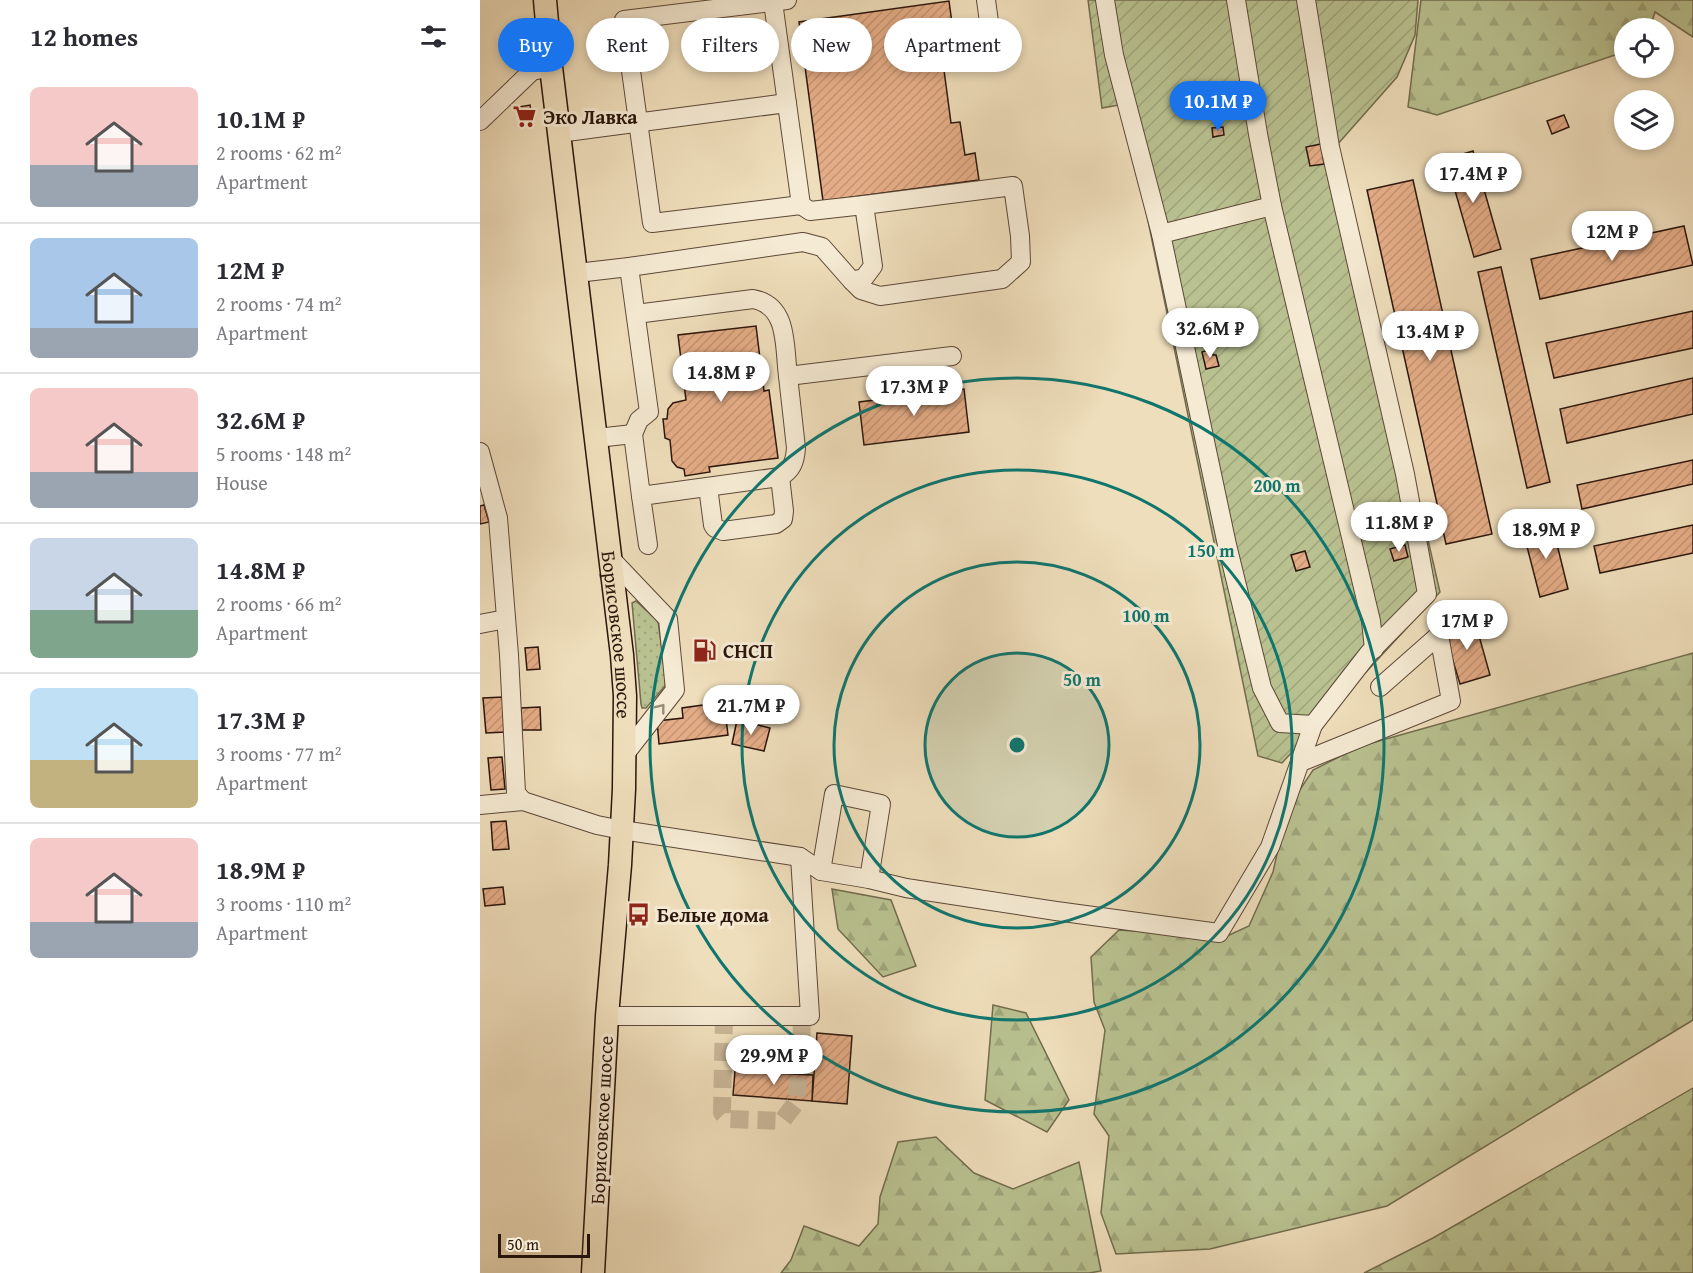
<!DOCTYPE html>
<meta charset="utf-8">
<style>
body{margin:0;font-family:"Gentium Book Plus",serif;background:#f7f7f7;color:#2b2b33;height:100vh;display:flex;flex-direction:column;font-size:22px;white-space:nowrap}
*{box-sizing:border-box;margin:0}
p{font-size:20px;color:#7c7c81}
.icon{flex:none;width:33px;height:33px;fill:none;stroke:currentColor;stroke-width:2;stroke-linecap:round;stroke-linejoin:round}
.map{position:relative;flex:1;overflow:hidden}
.sheet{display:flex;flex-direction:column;background:#fff;width:480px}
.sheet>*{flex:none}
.top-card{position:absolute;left:18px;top:18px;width:570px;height:54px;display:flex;gap:12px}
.tools{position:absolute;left:1134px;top:18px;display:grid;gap:12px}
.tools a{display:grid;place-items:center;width:60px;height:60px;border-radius:50%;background:#fff;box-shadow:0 3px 9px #0003;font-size:30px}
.scale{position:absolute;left:18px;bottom:15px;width:92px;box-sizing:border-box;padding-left:6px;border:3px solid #2b160c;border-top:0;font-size:16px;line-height:21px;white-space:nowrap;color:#2b160c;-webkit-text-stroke:4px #f5ead3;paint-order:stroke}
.price{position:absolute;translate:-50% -51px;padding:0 14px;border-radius:21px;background:#fff;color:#222;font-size:20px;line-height:39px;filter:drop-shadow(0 2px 3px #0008)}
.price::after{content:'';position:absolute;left:50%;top:36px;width:18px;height:14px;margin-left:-9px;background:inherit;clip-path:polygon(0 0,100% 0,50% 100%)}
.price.on{background:#1a73e8;color:#fff}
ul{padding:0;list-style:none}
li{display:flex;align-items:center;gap:18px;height:150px;padding:0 30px}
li+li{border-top:2px solid #e1e1e2}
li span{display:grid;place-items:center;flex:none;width:168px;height:120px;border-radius:9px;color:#555}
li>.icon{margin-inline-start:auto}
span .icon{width:72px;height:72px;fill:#fffc;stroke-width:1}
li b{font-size:26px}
h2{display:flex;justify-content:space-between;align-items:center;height:72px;padding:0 30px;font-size:26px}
.chip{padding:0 21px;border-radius:27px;background:#fff;box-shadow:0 3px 9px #0003;font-size:21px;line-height:54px}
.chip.on{background:#1a73e8;color:#fff}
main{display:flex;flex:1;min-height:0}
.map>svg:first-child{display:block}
</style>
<main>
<section class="sheet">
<h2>12 homes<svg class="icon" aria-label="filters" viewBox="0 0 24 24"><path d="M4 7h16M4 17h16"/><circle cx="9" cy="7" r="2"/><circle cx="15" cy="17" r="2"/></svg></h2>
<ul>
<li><span style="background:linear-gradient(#f6c9c9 65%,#9aa5b1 0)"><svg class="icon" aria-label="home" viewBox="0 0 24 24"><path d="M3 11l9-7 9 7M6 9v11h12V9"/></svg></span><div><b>10.1M ₽</b><p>2 rooms · 62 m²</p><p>Apartment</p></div></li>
<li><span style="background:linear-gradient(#a9c7e8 75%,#9aa5b1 0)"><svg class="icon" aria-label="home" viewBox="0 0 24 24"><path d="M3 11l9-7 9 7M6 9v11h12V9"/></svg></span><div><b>12M ₽</b><p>2 rooms · 74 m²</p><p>Apartment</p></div></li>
<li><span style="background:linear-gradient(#f6c9c9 70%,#9aa5b1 0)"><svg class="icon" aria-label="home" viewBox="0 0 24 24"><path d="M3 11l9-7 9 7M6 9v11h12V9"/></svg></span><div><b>32.6M ₽</b><p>5 rooms · 148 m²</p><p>House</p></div></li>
<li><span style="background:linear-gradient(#c9d6e8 60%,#7fa58c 0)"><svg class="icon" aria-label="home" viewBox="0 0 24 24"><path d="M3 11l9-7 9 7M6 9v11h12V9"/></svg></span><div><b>14.8M ₽</b><p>2 rooms · 66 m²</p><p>Apartment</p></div></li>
<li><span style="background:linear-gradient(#bfe0f5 60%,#c2b280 0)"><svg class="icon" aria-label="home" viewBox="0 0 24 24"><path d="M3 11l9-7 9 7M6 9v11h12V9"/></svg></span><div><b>17.3M ₽</b><p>3 rooms · 77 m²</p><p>Apartment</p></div></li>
<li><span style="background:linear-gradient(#f6c9c9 70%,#9aa5b1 0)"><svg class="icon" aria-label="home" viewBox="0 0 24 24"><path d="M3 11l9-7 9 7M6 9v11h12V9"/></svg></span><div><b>18.9M ₽</b><p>3 rooms · 110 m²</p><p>Apartment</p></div></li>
</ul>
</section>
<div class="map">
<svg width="1213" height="1273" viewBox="0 0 1213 1273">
<defs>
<pattern id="grass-dots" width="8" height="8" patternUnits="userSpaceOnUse" patternTransform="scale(1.5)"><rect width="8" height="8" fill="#b9c190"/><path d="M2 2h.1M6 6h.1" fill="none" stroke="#9fa57b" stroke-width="1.8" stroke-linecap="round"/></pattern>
<pattern id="forest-firs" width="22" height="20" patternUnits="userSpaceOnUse" patternTransform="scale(1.5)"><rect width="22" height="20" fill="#b9c190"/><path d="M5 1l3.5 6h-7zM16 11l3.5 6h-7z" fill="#9fa57b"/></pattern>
<pattern id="garden-furrows" width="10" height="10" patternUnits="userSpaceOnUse" patternTransform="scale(1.5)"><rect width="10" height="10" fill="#b9c190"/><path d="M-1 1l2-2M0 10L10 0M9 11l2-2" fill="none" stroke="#9fa57b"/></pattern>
<pattern id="building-hatch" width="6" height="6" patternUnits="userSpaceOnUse" patternTransform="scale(1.5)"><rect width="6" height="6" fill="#e5ad87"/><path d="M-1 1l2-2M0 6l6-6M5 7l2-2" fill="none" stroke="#c59473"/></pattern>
</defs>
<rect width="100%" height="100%" fill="#efdebb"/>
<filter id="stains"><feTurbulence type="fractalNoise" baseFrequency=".00333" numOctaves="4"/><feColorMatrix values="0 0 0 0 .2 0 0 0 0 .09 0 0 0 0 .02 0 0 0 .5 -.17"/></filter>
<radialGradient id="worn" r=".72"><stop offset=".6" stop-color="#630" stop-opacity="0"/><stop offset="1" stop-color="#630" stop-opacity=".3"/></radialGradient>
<path fill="url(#grass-dots)" stroke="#726c4e" stroke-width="1.5" d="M156,601L178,621L186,680L185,686L166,708H162L161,704L152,603Z"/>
<g fill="url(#forest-firs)" stroke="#726c4e" stroke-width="1.5">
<path d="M941,0H1213V37L1175,12L1170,28H1144V52L957,115L928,107Z"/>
<path d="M1213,653V1020L907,1206L730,1249L636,1254L621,1213L629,1136L614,1114L625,1030L614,1002L611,957L639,930L745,937L769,926L793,872L807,809L833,770L881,746Z"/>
<path d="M352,889L411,900L436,966L403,977L358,929Z"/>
<path d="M513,1005L546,1013L589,1100L567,1132L505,1100Z"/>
<path d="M1213,1088V1273H884L953,1238Z"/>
<path d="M456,1137L494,1173L533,1189L599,1162L621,1271L609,1273H301L311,1260L324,1226L379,1246L398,1224L400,1197L418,1142Z"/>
</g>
<path fill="url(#garden-furrows)" stroke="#726c4e" stroke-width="1.5" d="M608,0H938L935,35L917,77L857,145L960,592L802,763L778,756L644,104L622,108Z"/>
<g fill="url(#building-hatch)" stroke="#2b160c" stroke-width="1.5">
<path d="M469,1L472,23L458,25L471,123L480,122L485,155L495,153L499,180L343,201L319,22Z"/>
<path d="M42,35L45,60L32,61L29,36Z"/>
<path d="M50,105L53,125L40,126L38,107Z"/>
<path d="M1084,115L1089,127L1072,134L1067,121Z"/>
<path d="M743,127L744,135L733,137L732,128Z"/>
<path d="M841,144L844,164L830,166L826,147Z"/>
<path d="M993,151L1021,249L994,257L966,159Z"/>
<path d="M933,180L1012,534L966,544L887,190Z"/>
<path d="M1204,226L1213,265L1060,299L1051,259Z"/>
<path d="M1021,267L1070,482L1047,488L998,272Z"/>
<path d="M1213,311V348L1074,378L1066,343Z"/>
<path d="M276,326L284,391L289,390L298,458L229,467L230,472L205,476L204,469L197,467L192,461L190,440L185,438L183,419H187L188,409L193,403L206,400L198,335Z"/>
<path d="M732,349L733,355H736L739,366L726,369L722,352Z"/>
<path d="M1213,378V414L1087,443L1080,409Z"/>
<path d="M484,389L489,432L384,445L379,402Z"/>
<path d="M1213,460V484L1102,509L1097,485Z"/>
<path d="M4,505L9,522L0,524V506Z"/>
<path d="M1072,524L1088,589L1060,597L1043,531Z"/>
<path d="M1213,525V553L1120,573L1114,546Z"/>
<path d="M925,545L928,557L914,561L910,549Z"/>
<path d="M825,551L830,567L816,571L811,555Z"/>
<path d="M994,618L1010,675L980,684L963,628Z"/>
<path d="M58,647L60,669L47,670L45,648Z"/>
<path d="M23,697L25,732L6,733L3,698Z"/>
<path d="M244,702L248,735L179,744L177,721L203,718L202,708Z"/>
<path d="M60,707L61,730H42L41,708Z"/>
<path d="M257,720L290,728L284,751L252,744Z"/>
<path d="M22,757L25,789L11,790L8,758Z"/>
<path d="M26,821L29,849L13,850L11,822Z"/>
<path d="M23,887L25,904L5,906L3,889Z"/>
<path d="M337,1033L372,1036L367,1104L332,1101Z"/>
<path d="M255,1071L333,1075L332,1101L253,1095Z"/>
</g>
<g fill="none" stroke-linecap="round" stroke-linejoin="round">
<path stroke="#c8b698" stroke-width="18" stroke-dasharray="18 9" stroke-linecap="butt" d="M244,1016L242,1113L248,1119L302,1121L315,1104L321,1060L322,1016"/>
<defs>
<g id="minor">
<path d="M307,0L144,20L172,223L321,205"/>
<path d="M506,0L509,22"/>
<path d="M625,0L634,55L681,234L747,545L782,688L800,723L833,725"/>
<path d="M756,0L778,134L792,206L891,621L894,649"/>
<path d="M0,121L52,71L71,67"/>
<path d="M79,133L307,103"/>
<path d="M681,234L792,206"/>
<path d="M149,267L169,412L159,420L153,434L161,496L300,477C312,470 315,462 316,448L308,376"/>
<path d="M97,273L149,267L323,242L342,247L372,281L384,278L393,266L384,205L330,211L321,205L293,2"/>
<path d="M372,281L381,290L400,296L522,279L541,262L540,236L533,186L384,205"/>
<path d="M156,314L273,299C309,306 304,346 308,376L472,356"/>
<path d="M117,438L153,434"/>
<path d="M0,452L18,518L29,655L36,793L43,801L117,825L142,830L320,857L341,871L389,879L426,888L576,911L739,933L790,847L833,725L889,653L947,594L925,474L850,147L826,0"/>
<path d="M228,487L233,525L235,528L243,531L296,524L303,519L304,511L300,477"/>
<path d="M161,496L168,545"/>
<path d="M131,559L188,619L195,690L145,754"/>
<path d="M0,624L26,619"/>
<path d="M821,762L971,701L959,635L900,687"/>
<path d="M0,805L43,801"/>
<path d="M341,871L354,794L401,804L389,879"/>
<path d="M127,1016H330L320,857"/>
</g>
<g id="major">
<path id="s1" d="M65,0L71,67L142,655L145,696L144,789L140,865L127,1016L113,1273"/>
</g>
</defs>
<use href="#minor" stroke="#5c4838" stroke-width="20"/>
<use href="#major" stroke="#2b160c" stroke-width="25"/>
<use href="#minor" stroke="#f5ead3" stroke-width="18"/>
<use href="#major" stroke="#efdebb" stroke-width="22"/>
</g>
<defs><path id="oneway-chevron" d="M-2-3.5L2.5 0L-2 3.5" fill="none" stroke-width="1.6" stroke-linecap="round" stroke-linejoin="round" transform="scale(1.5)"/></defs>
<use stroke="#9a8b79" href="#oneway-chevron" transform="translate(181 708) rotate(-52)"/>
<circle cx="537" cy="745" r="92" fill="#0f766e" fill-opacity=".12"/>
<g fill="none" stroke="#0f766e" stroke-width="3">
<circle cx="537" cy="745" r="92"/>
<circle cx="537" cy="745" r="183"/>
<circle cx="537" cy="745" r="275"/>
<circle cx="537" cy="745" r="367"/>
</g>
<defs>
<symbol id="supermarket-bare" viewBox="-9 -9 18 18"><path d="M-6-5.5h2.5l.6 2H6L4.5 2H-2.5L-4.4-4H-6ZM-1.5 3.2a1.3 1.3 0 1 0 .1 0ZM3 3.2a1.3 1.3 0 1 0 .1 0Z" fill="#8f2418" stroke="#f5ead3" stroke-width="2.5" paint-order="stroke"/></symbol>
<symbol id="fuel-bare" viewBox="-9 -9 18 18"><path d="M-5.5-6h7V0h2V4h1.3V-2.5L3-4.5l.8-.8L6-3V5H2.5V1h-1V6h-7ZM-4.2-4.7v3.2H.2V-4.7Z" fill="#8f2418" stroke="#f5ead3" stroke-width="2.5" paint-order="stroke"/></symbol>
<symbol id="bus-bare" viewBox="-9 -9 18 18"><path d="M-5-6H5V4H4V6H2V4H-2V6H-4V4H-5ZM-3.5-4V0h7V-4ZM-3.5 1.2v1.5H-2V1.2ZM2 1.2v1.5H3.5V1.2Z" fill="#8f2418" stroke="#f5ead3" stroke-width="2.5" paint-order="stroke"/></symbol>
</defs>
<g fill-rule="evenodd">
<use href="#supermarket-bare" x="28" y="100" width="33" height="33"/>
<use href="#fuel-bare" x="208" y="634" width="33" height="33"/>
<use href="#bus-bare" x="142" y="898" width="33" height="33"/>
</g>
<g text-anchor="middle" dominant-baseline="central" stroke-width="6" stroke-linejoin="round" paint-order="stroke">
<g font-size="20" font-weight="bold" fill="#2b160c" stroke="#f5ead3" text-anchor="start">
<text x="63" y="116">Эко Лавка</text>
<text x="243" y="650">СНСП</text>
<text x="177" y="914">Белые дома</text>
</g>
<g font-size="20" fill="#2b160c" stroke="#f5ead3">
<text stroke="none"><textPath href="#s1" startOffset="639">Борисовское шоссе</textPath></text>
<text transform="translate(121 1120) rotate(-87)">Борисовское шоссе</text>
</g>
</g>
<circle cx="537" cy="745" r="9" fill="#0f766e" stroke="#f5ead3" stroke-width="3"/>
<g font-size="18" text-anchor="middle" font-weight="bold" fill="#0f766e" stroke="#f5ead3" stroke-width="6" stroke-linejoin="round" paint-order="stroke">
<text x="797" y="492">200 m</text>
<text x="731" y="557">150 m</text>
<text x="666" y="622">100 m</text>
<text x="602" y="686">50 m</text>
</g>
<rect width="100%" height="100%" filter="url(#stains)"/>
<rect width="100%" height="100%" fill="url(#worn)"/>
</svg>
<div class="tools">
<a><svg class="icon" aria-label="locate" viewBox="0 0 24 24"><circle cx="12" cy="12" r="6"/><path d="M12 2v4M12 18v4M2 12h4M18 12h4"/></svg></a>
<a><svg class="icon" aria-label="layers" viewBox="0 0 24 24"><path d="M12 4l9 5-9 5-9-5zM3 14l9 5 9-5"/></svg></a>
</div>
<div class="scale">50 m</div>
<b class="price on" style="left:738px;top:132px">10.1M ₽</b>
<b class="price" style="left:993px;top:204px">17.4M ₽</b>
<b class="price" style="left:1132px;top:262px">12M ₽</b>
<b class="price" style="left:730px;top:359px">32.6M ₽</b>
<b class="price" style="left:950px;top:362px">13.4M ₽</b>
<b class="price" style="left:241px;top:403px">14.8M ₽</b>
<b class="price" style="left:434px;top:417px">17.3M ₽</b>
<b class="price" style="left:919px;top:553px">11.8M ₽</b>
<b class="price" style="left:1066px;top:560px">18.9M ₽</b>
<b class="price" style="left:987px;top:651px">17M ₽</b>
<b class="price" style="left:271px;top:736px">21.7M ₽</b>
<b class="price" style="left:294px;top:1086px">29.9M ₽</b>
<div class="top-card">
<a class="chip on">Buy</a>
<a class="chip">Rent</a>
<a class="chip">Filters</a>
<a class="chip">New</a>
<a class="chip">Apartment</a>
</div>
</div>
</main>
